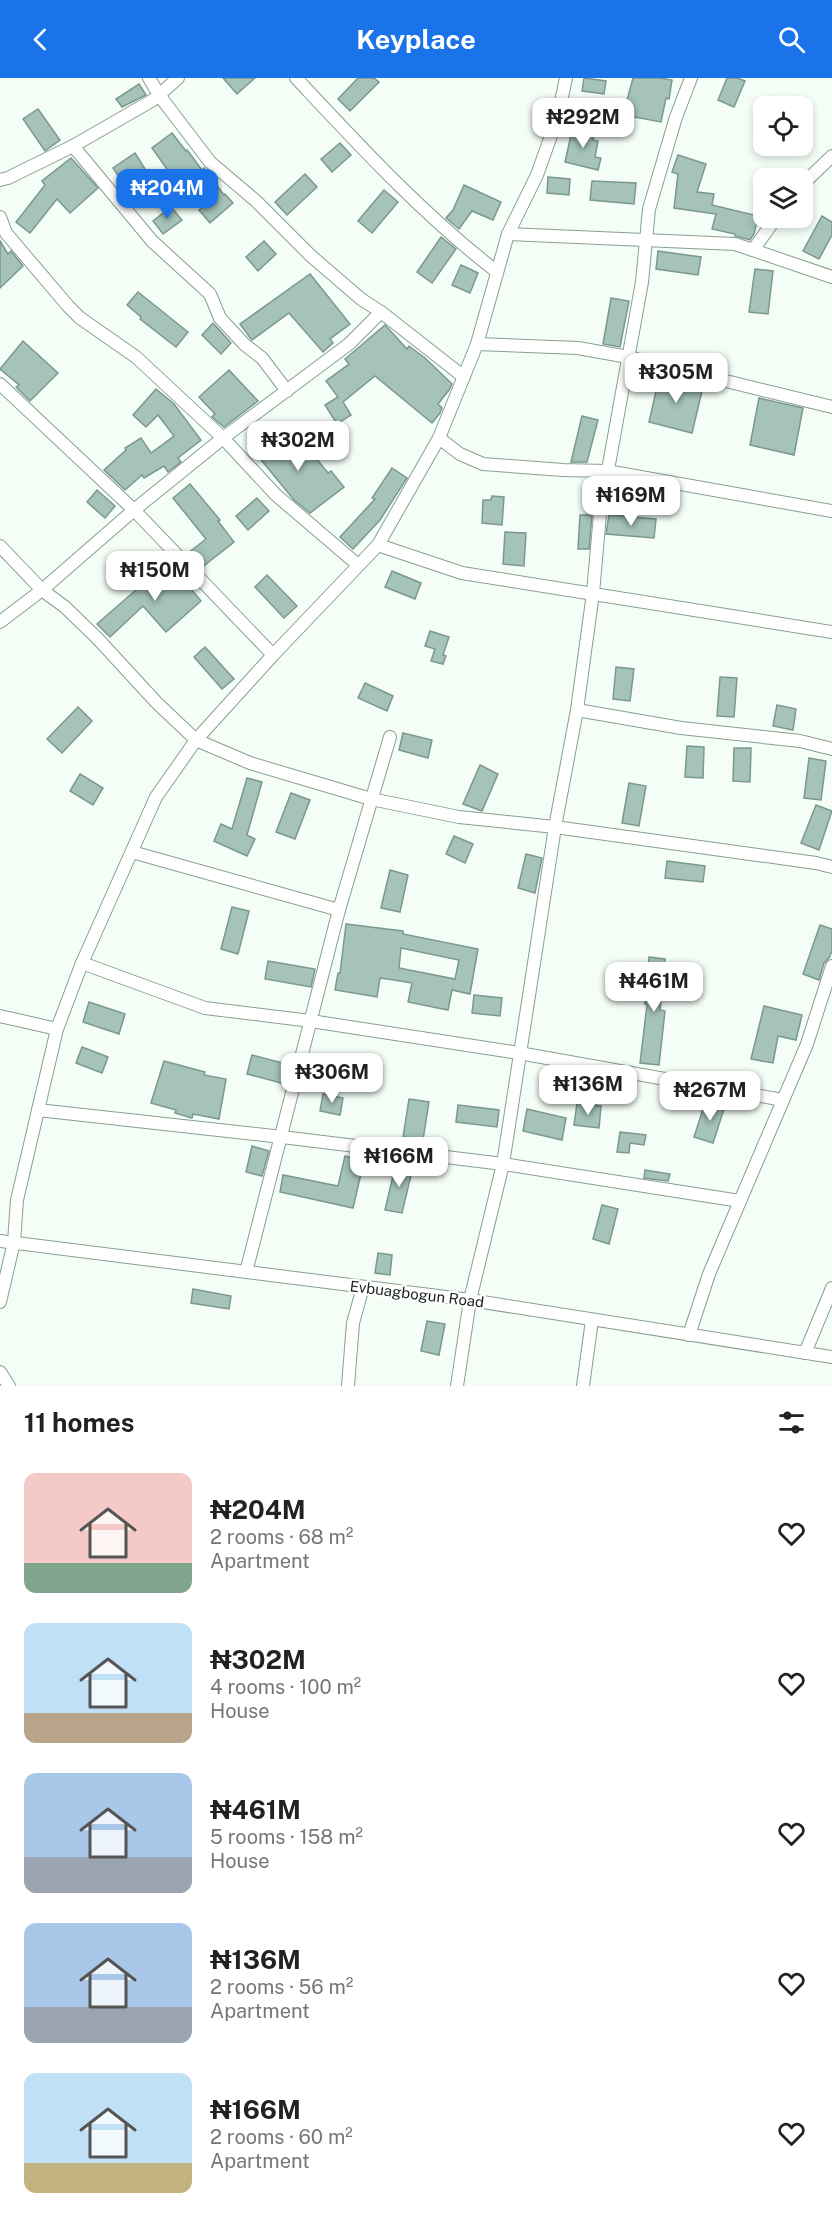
<!DOCTYPE html>
<meta charset="utf-8">
<style>
body{margin:0;font-family:"Public Sans",sans-serif;background:#f2f2f2;color:#222;height:100vh;display:flex;flex-direction:column;font-size:22px;white-space:nowrap}
*{box-sizing:border-box;margin:0}
p{font-size:20px;color:#767676}
.icon{flex:none;width:33px;height:33px;fill:none;stroke:currentColor;stroke-width:2;stroke-linecap:round;stroke-linejoin:round}
.map{position:relative;height:1308px;overflow:hidden}
.side{display:flex;flex-direction:column;background:#fff;flex:1}
.side>*{flex:none}
.controls{position:absolute;left:753px;top:18px;display:grid;gap:12px}
.controls a{display:grid;place-items:center;width:60px;height:60px;border-radius:12px;background:#fff;box-shadow:0 3px 9px #0003;font-size:30px}
.price{position:absolute;translate:-50% -51px;padding:0 14px;border-radius:12px;background:#fff;color:#222;font-size:20px;line-height:39px;filter:drop-shadow(0 2px 3px #0008)}
.price::after{content:'';position:absolute;left:50%;top:36px;width:18px;height:14px;margin-left:-9px;background:inherit;clip-path:polygon(0 0,100% 0,50% 100%)}
.price.current{background:#1a73e8;color:#fff}
ul{padding:0;list-style:none}
li{display:flex;align-items:center;gap:18px;height:150px;padding:0 24px}
li span{display:grid;place-items:center;flex:none;width:168px;height:120px;border-radius:12px;color:#555}
li>.icon{margin-inline-start:auto}
span .icon{width:72px;height:72px;fill:#fffc;stroke-width:1}
li b{font-size:26px}
h2{display:flex;justify-content:space-between;align-items:center;height:72px;padding:0 24px;font-size:26px}
header{display:flex;justify-content:space-between;align-items:center;height:78px;padding:0 24px;background:#1a73e8;color:#fff;font-size:27px;font-weight:700}
.map>svg:first-child{display:block}
</style>
<header><svg class="icon" aria-label="back" viewBox="0 0 24 24"><path d="M15 5l-7 7 7 7"/></svg>Keyplace<svg class="icon" aria-label="search" viewBox="0 0 24 24"><circle cx="10" cy="10" r="6"/><path d="M15 15l6 6"/></svg></header>
<div class="map">
<svg width="832" height="1308" viewBox="0 0 832 1308">
<rect width="100%" height="100%" fill="#f4fef7"/>
<g fill="#a5c3ba" stroke="#7b988f" stroke-width="1.5" fill-rule="evenodd">
<path d="M223,0H255L237,16Z"/>
<path d="M358,0H374L379,4L350,33L338,21Z"/>
<path d="M584,0L606,3L604,16L582,13Z"/>
<path d="M633,0H660L672,2L669,21L666,20L661,44L623,37Z"/>
<path d="M727,0H737L745,3L734,29L718,22Z"/>
<path d="M139,6L146,17L122,29L116,21Z"/>
<path d="M605,24L619,30L613,44L598,41Z"/>
<path d="M38,31L60,62L45,73L23,41Z"/>
<path d="M573,48L595,53L593,62L598,63L595,79L601,80L598,92L565,84Z"/>
<path d="M172,55L186,73L187,72L202,92L204,90L224,117L225,116L233,125L210,145L199,132L204,128L183,99L176,104L152,70Z"/>
<path d="M340,65L351,77L332,94L321,81Z"/>
<path d="M135,75L145,91L128,102L124,96L119,99L113,90Z"/>
<path d="M678,77L706,86L697,114L714,116L712,127L758,138L754,156L750,162L735,158V156L712,151L716,136L674,130L678,96L672,94Z"/>
<path d="M71,80L98,110L70,135L57,121L30,155L16,144L45,107L42,103Z"/>
<path d="M305,96L317,109L287,137L275,124Z"/>
<path d="M548,99L570,101L569,117L547,115Z"/>
<path d="M592,103L636,105L634,126L590,122Z"/>
<path d="M464,107L501,124L493,142L472,133L459,151L446,140L453,132Z"/>
<path d="M384,112L398,124L372,155L358,143Z"/>
<path d="M171,129L182,142L163,156L153,143Z"/>
<path d="M822,138L832,144V157L819,181L803,173Z"/>
<path d="M441,159L456,171L432,205L417,194Z"/>
<path d="M0,163L8,176L11,173L23,188L0,210Z"/>
<path d="M264,163L276,176L258,193L246,179Z"/>
<path d="M658,173L701,179L698,197L656,191Z"/>
<path d="M461,187L478,195L470,215L452,207Z"/>
<path d="M755,191L773,193L768,236L749,234Z"/>
<path d="M310,196L350,246L330,261L333,265L323,274L289,235L252,262L251,261L240,246Z"/>
<path d="M138,214L188,254L176,269L140,241L141,239L127,227Z"/>
<path d="M611,220L629,223L620,269L603,266Z"/>
<path d="M213,245L231,265L221,276L202,257Z"/>
<path d="M385,247L407,271L409,268L425,280L452,306L449,312L438,326L442,330L440,335L432,345L375,298L343,324L351,337L337,346L325,327L338,319L326,303L349,286L345,281Z"/>
<path d="M23,263L58,295L30,323L16,309L19,307L0,291Z"/>
<path d="M229,292L258,323L224,349L212,339L215,336L199,319Z"/>
<path d="M660,296L703,309L692,355L649,344Z"/>
<path d="M156,311L174,326L201,362L178,380L181,384L168,394L164,388L144,400L142,397L125,412L104,392L126,372L125,370L141,360L151,375L174,358L158,337L146,349L133,337Z"/>
<path d="M759,320L803,330L794,377L750,367Z"/>
<path d="M582,338L598,342L587,384H571Z"/>
<path d="M260,356L276,375L298,358L328,395L331,393L344,409L310,435L294,422L248,366Z"/>
<path d="M392,390L407,400L380,442L353,471L340,459L375,421L372,420Z"/>
<path d="M190,406L220,442L218,443L234,464L201,490L188,475L206,461L173,420Z"/>
<path d="M97,412L115,428L105,440L87,424Z"/>
<path d="M492,418L504,419L502,447L482,445L483,422H491Z"/>
<path d="M257,420L269,433L248,452L236,438Z"/>
<path d="M580,437H592L589,471H578Z"/>
<path d="M609,437L656,441L654,460L606,456Z"/>
<path d="M505,454L526,455L524,488L503,486Z"/>
<path d="M168,484L201,523L166,554L143,528L110,559L97,546Z"/>
<path d="M392,493L421,505L415,521L385,509Z"/>
<path d="M267,497L297,528L284,540L255,509Z"/>
<path d="M430,553L449,559L443,577L446,578L443,586L431,583L435,571L425,568Z"/>
<path d="M205,569L234,601L222,611L194,579Z"/>
<path d="M616,589L634,591L630,623L613,621Z"/>
<path d="M720,599L737,600L734,639L717,638Z"/>
<path d="M365,605L393,618L387,633L358,620Z"/>
<path d="M777,627L796,631L793,652L773,648Z"/>
<path d="M78,629L92,643L62,675L47,661Z"/>
<path d="M403,655L432,662L428,680L399,672Z"/>
<path d="M687,668L704,669L703,700L685,699Z"/>
<path d="M734,670H751L750,704L733,703Z"/>
<path d="M809,680L826,683L821,722L804,720Z"/>
<path d="M480,687L498,696L482,733L463,726Z"/>
<path d="M80,696L103,710L93,727L70,713Z"/>
<path d="M247,700L262,704L247,757L255,761L247,778L214,763L221,746L232,751Z"/>
<path d="M629,705L646,708L639,748L622,745Z"/>
<path d="M291,715L310,722L295,761L276,754Z"/>
<path d="M816,727L832,733L819,772L801,765Z"/>
<path d="M454,758L473,766L465,785L446,776Z"/>
<path d="M526,776L542,780L535,815L518,810Z"/>
<path d="M667,783L705,788L703,804L665,800Z"/>
<path d="M390,792L408,797L400,834L381,830Z"/>
<path d="M232,829L249,833L238,876L221,871Z"/>
<path d="M346,846L403,853V856L478,871L470,916L452,912L448,932L408,924L412,905L394,902L380,900L377,919L335,912L338,895H340ZM401,870L459,882L455,901L399,890Z"/>
<path d="M820,847L832,851V873L829,880L824,885L819,902L803,896Z"/>
<path d="M649,879L665,881L660,932L665,933L659,987L640,985L647,927L645,926Z"/>
<path d="M268,883L315,891L311,909L265,901Z"/>
<path d="M474,917L502,920L500,938L472,935Z"/>
<path d="M89,924L125,936L119,956L83,944Z"/>
<path d="M764,928L802,937L796,962L778,958L773,985L751,981Z"/>
<path d="M82,969L108,979L102,995L76,985Z"/>
<path d="M252,977L290,987L285,1006L247,996Z"/>
<path d="M164,983L205,994L204,997L226,1001L219,1041L193,1036L192,1040L175,1035L176,1032L151,1025Z"/>
<path d="M323,1016L343,1020L340,1037L320,1033Z"/>
<path d="M409,1021L429,1024L423,1062L403,1059Z"/>
<path d="M706,1022L725,1028L713,1065L694,1059Z"/>
<path d="M577,1025L601,1028L599,1050L574,1047Z"/>
<path d="M458,1027L499,1032L497,1049L456,1044Z"/>
<path d="M527,1031L566,1040L562,1062L523,1053Z"/>
<path d="M620,1054L646,1057L644,1067L630,1065L629,1075L617,1074Z"/>
<path d="M252,1068L269,1073L262,1098L246,1094Z"/>
<path d="M345,1078L364,1083L353,1130L280,1114L283,1097L338,1108Z"/>
<path d="M396,1085L413,1089L402,1135L385,1132Z"/>
<path d="M645,1092L670,1096L668,1103L644,1100Z"/>
<path d="M602,1127L618,1131L609,1166L593,1161Z"/>
<path d="M378,1175L392,1177L390,1197L375,1195Z"/>
<path d="M193,1211L231,1218L229,1231L191,1225Z"/>
<path d="M427,1243L445,1246L439,1277L421,1273Z"/>
</g>
<g fill="none" stroke-linecap="round" stroke-linejoin="round">
<defs>
<g id="minor">
<path d="M178,0L159,17L210,84L256,123L311,178L361,221L381,234L464,299"/>
<path d="M296,0C359,67 423,137 496,193"/>
<path d="M73,68L152,163L210,216L220,240L245,267L262,280L287,313"/>
<path d="M0,102L8,100L73,68L153,22L159,17L149,0"/>
<path d="M802,107L832,78"/>
<path d="M0,139L6,155L68,228L80,240L136,279L223,360L276,417L358,487"/>
<path d="M508,156L735,166L832,199"/>
<path d="M753,172L776,140"/>
<path d="M477,266L578,270L628,279L832,329"/>
<path d="M0,306L134,432L273,577"/>
<path d="M439,360L460,376L483,386L563,392L607,393L832,433"/>
<path d="M378,467L462,495L832,554"/>
<path d="M0,468L42,512L65,529L98,561L156,624L196,662L250,685L371,721L459,739L555,749L816,785L832,789"/>
<path d="M0,544L42,512L134,432L223,360L349,266L381,234"/>
<path d="M577,632L681,650L800,663L832,671"/>
<path d="M132,774L339,832"/>
<path d="M82,885L205,930L311,943L519,975L783,1022"/>
<path d="M0,938L57,951"/>
<path d="M38,1032L282,1059L503,1086L740,1123"/>
<path d="M0,1163L470,1222L832,1279"/>
<path d="M246,1194L339,832L390,659"/>
<path d="M0,1224L14,1164L17,1122L57,951L82,885L156,719L196,662L273,577L378,467L439,360L477,266L508,156L537,97L558,38L566,0"/>
<path d="M689,1257L709,1196L807,966L832,888"/>
<path d="M805,1275L832,1210"/>
<path d="M0,1294L9,1308"/>
<path d="M348,1308L353,1245L363,1209"/>
<path d="M457,1308L470,1222L503,1086L555,749L577,632L593,515L600,436L642,204L649,131L676,39L691,0"/>
<path d="M583,1308L592,1242"/>
</g>
</defs>
<use href="#minor" stroke="#889f8f" stroke-width="14"/>
<use href="#minor" stroke="#fff" stroke-width="12"/>
</g>
<g text-anchor="middle" dominant-baseline="central" stroke-width="4.5" stroke-linejoin="round" paint-order="stroke">
<g font-size="15" fill="#19221c" stroke="#fff">
<text transform="translate(417 1216) rotate(7)">Evbuagbogun Road</text>
</g>
</g>
</svg>
<div class="controls">
<a><svg class="icon" aria-label="locate" viewBox="0 0 24 24"><circle cx="12" cy="12" r="6"/><path d="M12 2v4M12 18v4M2 12h4M18 12h4"/></svg></a>
<a><svg class="icon" aria-label="layers" viewBox="0 0 24 24"><path d="M12 4l9 5-9 5-9-5zM3 14l9 5 9-5"/></svg></a>
</div>
<b class="price" style="left:583px;top:71px">₦292M</b>
<b class="price current" style="left:167px;top:142px">₦204M</b>
<b class="price" style="left:676px;top:326px">₦305M</b>
<b class="price" style="left:298px;top:394px">₦302M</b>
<b class="price" style="left:631px;top:449px">₦169M</b>
<b class="price" style="left:155px;top:524px">₦150M</b>
<b class="price" style="left:654px;top:935px">₦461M</b>
<b class="price" style="left:332px;top:1026px">₦306M</b>
<b class="price" style="left:588px;top:1038px">₦136M</b>
<b class="price" style="left:710px;top:1044px">₦267M</b>
<b class="price" style="left:399px;top:1110px">₦166M</b>
</div>
<section class="side">
<h2>11 homes<svg class="icon" aria-label="filters" viewBox="0 0 24 24"><path d="M4 7h16M4 17h16"/><circle cx="9" cy="7" r="2"/><circle cx="15" cy="17" r="2"/></svg></h2>
<ul>
<li><span style="background:linear-gradient(#f6c9c9 75%,#7fa58c 0)"><svg class="icon" aria-label="home" viewBox="0 0 24 24"><path d="M3 11l9-7 9 7M6 9v11h12V9"/></svg></span><div><b>₦204M</b><p>2 rooms · 68 m²</p><p>Apartment</p></div><svg class="icon" aria-label="heart" viewBox="0 0 24 24"><path d="M12 20l-8-8c-3-5 5-10 8-4 3-6 11-1 8 4z"/></svg></li>
<li><span style="background:linear-gradient(#bfe0f5 75%,#b9a48a 0)"><svg class="icon" aria-label="home" viewBox="0 0 24 24"><path d="M3 11l9-7 9 7M6 9v11h12V9"/></svg></span><div><b>₦302M</b><p>4 rooms · 100 m²</p><p>House</p></div><svg class="icon" aria-label="heart" viewBox="0 0 24 24"><path d="M12 20l-8-8c-3-5 5-10 8-4 3-6 11-1 8 4z"/></svg></li>
<li><span style="background:linear-gradient(#a9c7e8 70%,#9aa5b1 0)"><svg class="icon" aria-label="home" viewBox="0 0 24 24"><path d="M3 11l9-7 9 7M6 9v11h12V9"/></svg></span><div><b>₦461M</b><p>5 rooms · 158 m²</p><p>House</p></div><svg class="icon" aria-label="heart" viewBox="0 0 24 24"><path d="M12 20l-8-8c-3-5 5-10 8-4 3-6 11-1 8 4z"/></svg></li>
<li><span style="background:linear-gradient(#a9c7e8 70%,#9aa5b1 0)"><svg class="icon" aria-label="home" viewBox="0 0 24 24"><path d="M3 11l9-7 9 7M6 9v11h12V9"/></svg></span><div><b>₦136M</b><p>2 rooms · 56 m²</p><p>Apartment</p></div><svg class="icon" aria-label="heart" viewBox="0 0 24 24"><path d="M12 20l-8-8c-3-5 5-10 8-4 3-6 11-1 8 4z"/></svg></li>
<li><span style="background:linear-gradient(#bfe0f5 75%,#c2b280 0)"><svg class="icon" aria-label="home" viewBox="0 0 24 24"><path d="M3 11l9-7 9 7M6 9v11h12V9"/></svg></span><div><b>₦166M</b><p>2 rooms · 60 m²</p><p>Apartment</p></div><svg class="icon" aria-label="heart" viewBox="0 0 24 24"><path d="M12 20l-8-8c-3-5 5-10 8-4 3-6 11-1 8 4z"/></svg></li>
</ul>
</section>
